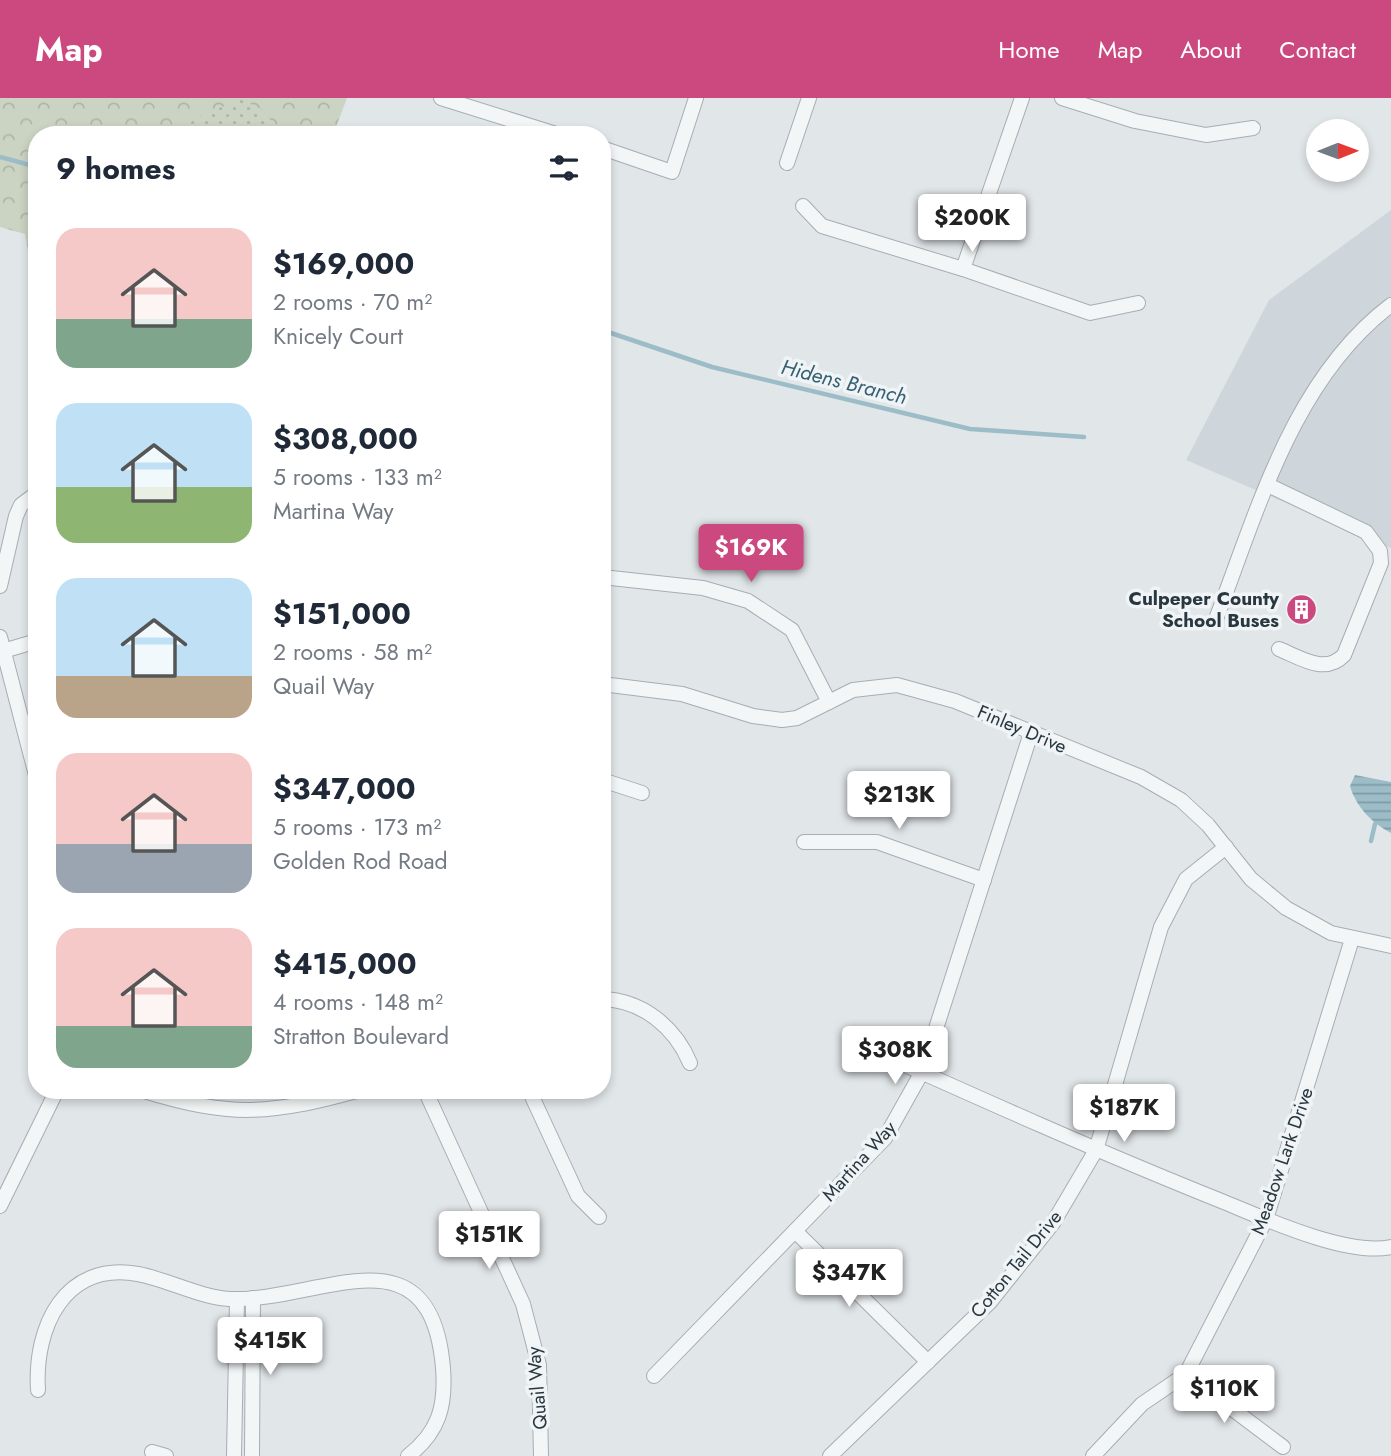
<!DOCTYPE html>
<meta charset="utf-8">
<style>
body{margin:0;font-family:Jost,sans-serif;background:#f6f6f7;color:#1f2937;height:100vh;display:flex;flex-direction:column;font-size:26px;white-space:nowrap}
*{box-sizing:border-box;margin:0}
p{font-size:23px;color:#747a83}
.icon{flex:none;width:38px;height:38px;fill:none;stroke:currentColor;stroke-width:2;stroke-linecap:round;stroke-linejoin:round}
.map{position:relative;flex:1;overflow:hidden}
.drawer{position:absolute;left:28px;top:28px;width:583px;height:973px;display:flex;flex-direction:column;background:#fff;border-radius:28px;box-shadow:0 4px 10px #0003}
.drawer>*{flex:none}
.needle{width:46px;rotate:89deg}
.tools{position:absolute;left:1306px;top:21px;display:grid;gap:14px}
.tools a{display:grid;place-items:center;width:63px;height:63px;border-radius:50%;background:#fff;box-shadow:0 4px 10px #0003;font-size:35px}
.price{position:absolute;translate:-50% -60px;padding:0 16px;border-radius:7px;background:#fff;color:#222;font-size:23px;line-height:46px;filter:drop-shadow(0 2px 4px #0008)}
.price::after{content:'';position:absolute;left:50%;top:42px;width:21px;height:16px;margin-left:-10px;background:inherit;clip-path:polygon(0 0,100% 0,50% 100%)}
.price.on{background:#cb497f;color:#fff}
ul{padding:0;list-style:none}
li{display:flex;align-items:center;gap:21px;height:175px;padding:0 28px}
li span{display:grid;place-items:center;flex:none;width:196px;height:140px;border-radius:21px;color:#555}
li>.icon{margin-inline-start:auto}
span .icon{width:84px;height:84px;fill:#fffc;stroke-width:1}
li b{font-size:30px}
h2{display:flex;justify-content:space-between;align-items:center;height:84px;padding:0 28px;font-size:30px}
header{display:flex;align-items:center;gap:42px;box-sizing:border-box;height:98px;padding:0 35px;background:#cb497f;color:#fff}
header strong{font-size:33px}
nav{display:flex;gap:38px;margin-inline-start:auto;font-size:24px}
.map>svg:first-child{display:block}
</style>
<header>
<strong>Map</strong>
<nav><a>Home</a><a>Map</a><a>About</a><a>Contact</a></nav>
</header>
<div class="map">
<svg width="1391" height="1358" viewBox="0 0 1391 1358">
<defs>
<pattern id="grass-dots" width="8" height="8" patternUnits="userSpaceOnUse" patternTransform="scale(1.75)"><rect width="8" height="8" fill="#cbd3c2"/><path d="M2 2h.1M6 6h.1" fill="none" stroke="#aeb6a8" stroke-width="1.8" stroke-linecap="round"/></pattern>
<pattern id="forest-crowns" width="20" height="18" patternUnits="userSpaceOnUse" patternTransform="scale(1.75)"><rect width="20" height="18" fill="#cbd3c2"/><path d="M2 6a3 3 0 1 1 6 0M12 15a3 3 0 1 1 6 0" fill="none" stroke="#aeb6a8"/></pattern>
<pattern id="water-rules" width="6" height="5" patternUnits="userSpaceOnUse" patternTransform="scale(1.75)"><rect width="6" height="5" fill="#9cbdc8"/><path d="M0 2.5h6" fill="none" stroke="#7f9ba4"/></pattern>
</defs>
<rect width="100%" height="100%" fill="#e1e6e9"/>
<path fill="#cfd6db" d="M1391,112V450L1186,362L1269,202Z"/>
<path fill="url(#grass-dots)" d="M227,0C262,0 270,14 294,37H149Z"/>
<path fill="url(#forest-crowns)" d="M0,0H347L333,37H279L265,13L240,1L199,19L169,37H37V52L31,63L22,64L37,74V205L25,136L0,129Z"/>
<path fill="url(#water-rules)" d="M1355,677L1391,684V735C1372,725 1356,709 1350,688Z"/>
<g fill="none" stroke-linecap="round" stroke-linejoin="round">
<g stroke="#9cbdc8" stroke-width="4.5">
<path d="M0,59L37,69"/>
<path d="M602,232L712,269L970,331L1084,339"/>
<path d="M1371,743L1375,726"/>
</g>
<defs>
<g id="minor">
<path d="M441,0L559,37"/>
<path d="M1062,0L1135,23L1206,37L1253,30"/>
<path d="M602,50L672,74L696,0"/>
<path d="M787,65L809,0"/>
<path d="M803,108L822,128L963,171L1090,215L1138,205"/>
<path d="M963,171L1022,0"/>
<path d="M1268,387L1366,434L1380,453L1381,465L1344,557C1325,577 1301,560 1279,551"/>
<path d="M602,479L703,490L748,503L792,532L829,604"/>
<path d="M0,488L16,418L21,407L37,395"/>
<path d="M1216,521C1258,412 1293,281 1391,207"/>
<path d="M0,539L37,681"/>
<path d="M3,553L37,543"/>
<path d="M602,586L682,596L753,618L782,622L797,620L853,592L897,587L955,603L1141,679L1181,702L1208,727L1251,781L1286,810L1331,835L1391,848"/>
<path d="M602,682L642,695"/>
<path d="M804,744H877L984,782"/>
<path d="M602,901C642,902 675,929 690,965"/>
<path d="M863,948C981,1001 1099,1054 1219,1102C1261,1119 1347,1159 1391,1149"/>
<path d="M141,992C232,1020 269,1017 360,992"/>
<path d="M425,992L523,1206L539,1267L541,1358"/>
<path d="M529,992L578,1098L599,1119"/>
<path d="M0,1108L57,992"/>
<path d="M795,1133L928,1264"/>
<path d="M1186,1276L1283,1349"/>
<path d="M654,1278L885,1040L922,974L1031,635"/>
<path d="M38,1292C34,1230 64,1163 138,1176C169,1182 199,1199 230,1201C320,1204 431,1126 443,1270C446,1308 439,1334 408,1358"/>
<path d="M152,1354L166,1358"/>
<path d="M234,1358L237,1201"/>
<path d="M252,1358L253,1200"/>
<path d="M830,1358L990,1204L1053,1125L1096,1052L1161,829L1186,781L1226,749"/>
<path d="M1093,1358L1142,1306L1186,1276L1266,1121L1352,841"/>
</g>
</defs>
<use href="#minor" stroke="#a6aeb3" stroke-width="16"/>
<use href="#minor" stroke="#f3f6f7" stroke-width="14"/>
</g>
<defs>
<symbol id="building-disc" viewBox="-11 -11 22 22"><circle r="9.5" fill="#cb497f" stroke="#f0f4f6"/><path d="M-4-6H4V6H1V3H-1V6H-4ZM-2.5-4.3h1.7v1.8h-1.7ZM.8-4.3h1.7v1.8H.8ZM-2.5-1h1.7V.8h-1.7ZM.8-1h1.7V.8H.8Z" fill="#fff"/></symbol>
</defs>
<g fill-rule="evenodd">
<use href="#building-disc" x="1284" y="494" width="35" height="35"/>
</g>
<g text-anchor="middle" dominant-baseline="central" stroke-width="7" stroke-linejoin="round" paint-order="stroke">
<g font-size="19" font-weight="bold" fill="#293840" stroke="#f0f4f6" text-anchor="end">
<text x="1279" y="500">Culpeper County<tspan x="1279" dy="22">School Buses</tspan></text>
</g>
<g font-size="19" fill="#293840" stroke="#f0f4f6">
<text transform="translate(1022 631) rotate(23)">Finley Drive</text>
<text transform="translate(859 1063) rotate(-48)">Martina Way</text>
<text transform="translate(1282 1063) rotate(-71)">Meadow Lark Drive</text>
<text transform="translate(1016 1166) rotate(-51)">Cotton Tail Drive</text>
<text transform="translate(537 1290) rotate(-95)">Quail Way</text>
</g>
<g font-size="21" font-style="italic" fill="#356173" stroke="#f0f4f6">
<text transform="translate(844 284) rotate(14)">Hidens Branch</text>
</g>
</g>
</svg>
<div class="tools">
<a><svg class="needle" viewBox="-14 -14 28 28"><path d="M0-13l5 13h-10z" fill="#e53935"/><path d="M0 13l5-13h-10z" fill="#747a83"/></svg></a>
</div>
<b class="price" style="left:972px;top:156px">$200K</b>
<b class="price on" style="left:751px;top:486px">$169K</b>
<b class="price" style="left:899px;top:733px">$213K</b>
<b class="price" style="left:895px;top:988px">$308K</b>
<b class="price" style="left:1124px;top:1046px">$187K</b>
<b class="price" style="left:489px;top:1173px">$151K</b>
<b class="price" style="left:849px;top:1211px">$347K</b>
<b class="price" style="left:270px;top:1279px">$415K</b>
<b class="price" style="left:1224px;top:1327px">$110K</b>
<section class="drawer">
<h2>9 homes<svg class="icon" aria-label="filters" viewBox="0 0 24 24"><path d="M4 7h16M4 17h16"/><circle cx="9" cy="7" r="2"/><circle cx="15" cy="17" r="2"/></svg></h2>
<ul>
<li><span style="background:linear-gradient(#f6c9c9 65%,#7fa58c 0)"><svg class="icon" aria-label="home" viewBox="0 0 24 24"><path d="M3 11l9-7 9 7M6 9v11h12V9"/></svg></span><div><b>$169,000</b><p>2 rooms · 70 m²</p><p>Knicely Court</p></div></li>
<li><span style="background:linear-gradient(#bfe0f5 60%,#8fb573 0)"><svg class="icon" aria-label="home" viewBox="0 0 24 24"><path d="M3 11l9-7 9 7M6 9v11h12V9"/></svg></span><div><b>$308,000</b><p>5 rooms · 133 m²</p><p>Martina Way</p></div></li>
<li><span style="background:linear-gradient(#bfe0f5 70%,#b9a48a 0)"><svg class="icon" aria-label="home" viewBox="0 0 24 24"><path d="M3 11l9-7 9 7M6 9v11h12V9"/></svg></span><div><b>$151,000</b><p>2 rooms · 58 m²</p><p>Quail Way</p></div></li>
<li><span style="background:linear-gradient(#f6c9c9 65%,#9aa5b1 0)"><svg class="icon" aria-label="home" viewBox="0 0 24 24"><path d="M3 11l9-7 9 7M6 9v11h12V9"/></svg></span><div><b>$347,000</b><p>5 rooms · 173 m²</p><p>Golden Rod Road</p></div></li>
<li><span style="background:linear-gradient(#f6c9c9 70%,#7fa58c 0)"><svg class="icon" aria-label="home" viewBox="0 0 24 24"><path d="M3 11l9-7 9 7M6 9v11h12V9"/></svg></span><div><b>$415,000</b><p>4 rooms · 148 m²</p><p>Stratton Boulevard</p></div></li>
</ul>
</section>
</div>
